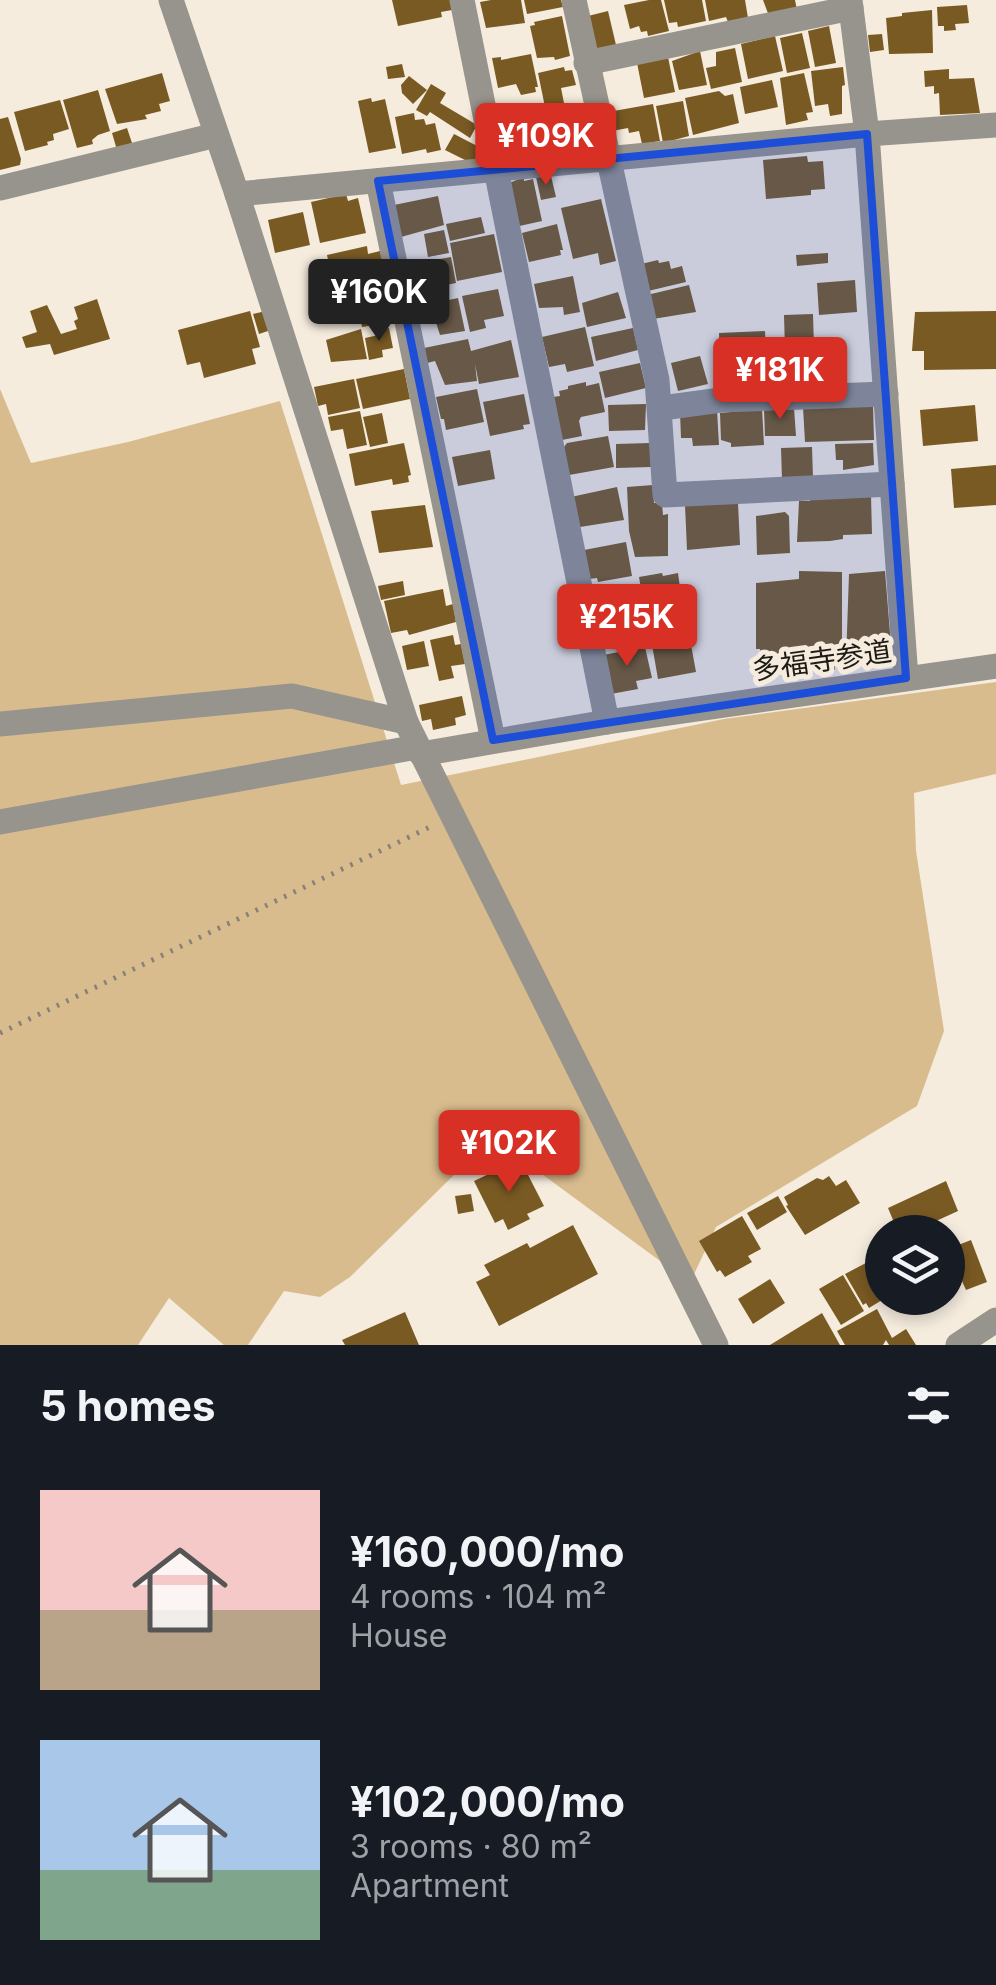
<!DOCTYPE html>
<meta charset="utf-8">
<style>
body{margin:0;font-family:Inter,"Noto Sans JP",sans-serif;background:#20242c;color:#f1f3f6;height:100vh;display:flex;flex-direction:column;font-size:38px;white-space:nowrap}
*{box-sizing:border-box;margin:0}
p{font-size:32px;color:#9ea1a6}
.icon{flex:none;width:55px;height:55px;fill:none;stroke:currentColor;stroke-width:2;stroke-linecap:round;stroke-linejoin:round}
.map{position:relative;height:1345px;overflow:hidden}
.panel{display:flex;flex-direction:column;background:#171b24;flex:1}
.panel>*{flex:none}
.fabs{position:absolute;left:865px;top:1215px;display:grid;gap:20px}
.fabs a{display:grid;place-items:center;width:100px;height:100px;border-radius:50%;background:#171b24;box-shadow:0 5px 15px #0003;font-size:50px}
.price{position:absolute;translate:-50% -85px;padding:0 22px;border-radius:10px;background:#d93025;color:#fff;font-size:32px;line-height:65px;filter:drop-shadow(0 2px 5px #0008)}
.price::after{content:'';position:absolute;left:50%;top:60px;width:30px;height:22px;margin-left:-15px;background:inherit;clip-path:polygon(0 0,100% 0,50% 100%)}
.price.selected{background:#222;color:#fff}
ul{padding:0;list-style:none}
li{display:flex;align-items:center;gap:30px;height:250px;padding:0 40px}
li span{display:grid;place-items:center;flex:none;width:280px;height:200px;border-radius:0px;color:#555}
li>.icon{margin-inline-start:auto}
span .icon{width:120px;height:120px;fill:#fffc;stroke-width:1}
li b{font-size:42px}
h2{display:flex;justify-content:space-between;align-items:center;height:120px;padding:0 40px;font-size:42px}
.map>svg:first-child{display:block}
</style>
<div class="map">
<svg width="996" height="1345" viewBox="0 0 996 1345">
<rect width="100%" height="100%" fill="#f5ecde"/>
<g fill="#d9bc8e">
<path d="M582,106L590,148L551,158L545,112Z"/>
<path d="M0,389L31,463L128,442L280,401L401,785L724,719L996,682V774L914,793L916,851L944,1031L917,1106L716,1227L690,1283L531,1166L456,1173L350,1277L320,1297L284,1291L248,1345H224L169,1298L138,1345H0Z"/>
</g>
<g fill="#7a5a23">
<path d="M392,0H450L452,10L441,12L442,17L398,26Z"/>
<path d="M491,0H521L525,23L486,28L480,2Z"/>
<path d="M524,0H561L563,7L527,14Z"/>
<path d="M649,0H661L669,31L648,36L647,31L641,32L639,26L630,29L624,5Z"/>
<path d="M664,0H702L706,21L678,27L677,22L669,23Z"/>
<path d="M705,0H745L748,18L728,22L726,17L709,21Z"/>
<path d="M763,0H795L797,10L769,16Z"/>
<path d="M967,5L969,23L955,24L956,30L944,31V26H938L937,7Z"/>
<path d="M932,10L933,53L889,54L886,18L902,16V13Z"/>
<path d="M608,11L616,45L592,50L584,17Z"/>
<path d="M562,16L570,56L555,60L554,57L537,58L530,26L535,25L534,22Z"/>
<path d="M829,26L836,63L815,67L808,31Z"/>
<path d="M802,33L810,68L787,73L780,38Z"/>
<path d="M882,34L884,50L870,52L868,35Z"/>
<path d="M775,36L783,71L748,79L741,44Z"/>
<path d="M735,48L742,82L711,89L706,68L716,66V52Z"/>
<path d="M700,51L707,85L679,90L672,61Z"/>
<path d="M531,54L538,87H535L536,92L521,95L516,84L498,88L492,58L501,57V60Z"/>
<path d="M668,57L675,92L644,98L637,63Z"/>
<path d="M402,64L405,77L388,79L386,67Z"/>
<path d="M564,67L565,71L572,70L576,85L561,88L564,103L545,107L538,73Z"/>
<path d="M843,67L845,85L842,86V114L830,116L828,104L815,106L811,71Z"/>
<path d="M949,69V79L974,78L980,113L940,115L939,93L934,94V86L925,87L924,71Z"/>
<path d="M162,73L170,101L159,104L161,111L145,115L147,119L117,124L105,89Z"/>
<path d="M804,73L813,112L806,113L808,120L786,125L780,78Z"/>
<path d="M409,76L427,90L413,104L402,93L401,85Z"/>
<path d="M772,80L778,107L745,114L740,87Z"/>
<path d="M431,84L446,93L440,103L477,125L470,138L430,112L427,116L416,110Z"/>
<path d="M98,90L110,131L98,135L92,140L93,144L77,148L63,100Z"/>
<path d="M719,91L725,96L733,94L739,123L693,135L685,98Z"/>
<path d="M371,98L372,102L385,99L396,148L369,153L358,101Z"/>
<path d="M60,100L69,129L53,134L54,140L47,142L48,145L25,151L14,112Z"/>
<path d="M683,101L689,136L663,143L656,106Z"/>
<path d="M653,104L660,141L642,144L639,131L629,133L628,128L612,131L608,112Z"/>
<path d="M414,113L415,120L424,119L426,125L435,123L441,150L427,153L426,149L402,154L395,117Z"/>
<path d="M8,117L21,159L20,165L0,170V119Z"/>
<path d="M545,123L548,155L517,158L513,127Z"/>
<path d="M127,128L133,146L117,150L112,133Z"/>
<path d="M454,134L481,148L473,164L445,150Z"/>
<path d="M807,156L808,162L823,161L825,189L811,190V195L766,199L763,160Z"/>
<path d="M551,176L556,197L541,200L536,177Z"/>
<path d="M524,177V181L533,179L542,221L515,227L507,184Z"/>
<path d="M346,194L348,201L358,198L366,233L320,243L311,202Z"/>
<path d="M438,196L444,225L401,237L394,205Z"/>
<path d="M601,199L616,261L600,265L598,253L573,259L561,208Z"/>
<path d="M303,212L310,245L275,253L268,220Z"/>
<path d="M481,217L485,233L450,241L446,224Z"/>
<path d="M557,224L563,250H560L561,255L529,262L522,233Z"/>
<path d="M444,230L449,253L428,257L424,234Z"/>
<path d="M494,234L502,272L457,281L450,243Z"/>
<path d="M367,246L368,254L380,251L385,273L333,284L327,255Z"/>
<path d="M828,253V263L797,266L796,255Z"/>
<path d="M451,257L456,283L422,290L413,264Z"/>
<path d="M658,260L659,263L669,261L671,269L682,266L686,282L648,291L641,264Z"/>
<path d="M573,276L580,312L564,315L563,307L539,308L534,284Z"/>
<path d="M855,280L857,312L819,315L817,283Z"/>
<path d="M383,284L392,314L384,315L386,323L362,327L356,297L367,295L365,287Z"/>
<path d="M689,285L696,312L653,319L647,295Z"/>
<path d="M352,286L357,312L312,321L309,295Z"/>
<path d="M498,289L504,316L484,320L486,328L470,332L462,296Z"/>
<path d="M618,292L626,318L587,327L582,303Z"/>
<path d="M458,298L465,331L440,335L430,304Z"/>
<path d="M97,299L110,339L54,355L50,344L26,348L22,337L37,332L30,311L47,305L61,334L77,329L74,321L78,319L74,307Z"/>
<path d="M250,311L260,347L252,349L256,364L204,378L200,362L187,365L178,330Z"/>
<path d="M266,311L271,330L259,334L253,314Z"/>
<path d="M996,311V369L924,370V351H912L915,312Z"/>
<path d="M813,314L815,384L786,385L784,315Z"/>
<path d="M585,327L594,366L567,372L565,364L549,367L542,337Z"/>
<path d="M389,328L393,348L382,350L383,357L369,360L365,338L379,335L378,330Z"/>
<path d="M633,328L638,350L596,361L591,337Z"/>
<path d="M361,329L367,359L331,362L326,340Z"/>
<path d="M765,331L766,363L720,365L719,333Z"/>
<path d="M468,339L471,351L511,340L519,377L479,384L475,364L477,381L445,385L435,361L427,363L424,348Z"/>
<path d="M700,356L708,384L678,391L671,363Z"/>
<path d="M640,363L646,388L605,398L599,372Z"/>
<path d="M404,369L410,399L363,409L356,379Z"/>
<path d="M354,379L360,408L328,415L326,404L318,406L314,387Z"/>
<path d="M586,382V386L599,383L605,412L581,417L579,421L582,436L562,440L553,397L560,396L559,391L568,389V386Z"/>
<path d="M477,389L484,422L446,430L444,419H441L436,397Z"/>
<path d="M524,394L530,424L523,425L524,429L490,436L483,402Z"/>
<path d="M646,404L645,430L609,431L608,405Z"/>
<path d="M975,405L978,441L923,446L920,410Z"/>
<path d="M873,406L874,440L805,442L803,407Z"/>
<path d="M794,408L796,436H765L764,409Z"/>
<path d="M762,409L764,445L731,447V443L721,440L720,413Z"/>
<path d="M717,410L719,445L693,446L692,438H681L680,412Z"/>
<path d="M360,411L367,445L347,449L343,429L331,431L328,417Z"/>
<path d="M382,413L388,443L370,447L363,417Z"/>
<path d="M608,436L614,467L569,475L564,447L567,443Z"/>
<path d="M404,443L411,475L408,476L409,482L393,485L392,479L355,486L349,454Z"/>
<path d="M650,443L651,467L616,468V444Z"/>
<path d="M873,443L874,465L843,470V460H836L835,444Z"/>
<path d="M812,447L813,478L782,480L781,448Z"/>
<path d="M490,450L495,479L458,486L452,457Z"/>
<path d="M996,465V505L954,508L951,469Z"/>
<path d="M653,485L654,503H662L663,515L668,514V556L635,557L629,531L627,487Z"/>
<path d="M617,487L624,520L580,527L571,497Z"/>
<path d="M871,495L872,534L843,535V539L830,541L797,542L799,501H810V497Z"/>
<path d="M738,503L740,545L687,550L685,505Z"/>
<path d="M425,505L433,547L379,553L371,511Z"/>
<path d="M785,512L789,516L790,553L757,555L756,516Z"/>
<path d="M626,542L632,576L598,582L597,578L589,579L584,550Z"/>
<path d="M799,571L842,572V654H835V670H800V657H760V649H756V583L799,579Z"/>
<path d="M885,571L892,658L846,661L849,574Z"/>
<path d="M662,573L663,576L678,573L680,588L642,595L639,577Z"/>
<path d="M403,581L405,595L381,600L378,586Z"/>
<path d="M443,589L446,606L453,604L456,622L409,635L407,630L391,633L384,601Z"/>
<path d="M681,590L696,672L658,679L651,639L673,635L669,613L646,617L643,597Z"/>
<path d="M637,595L644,629L612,634L611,630L606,631L601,609L605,608L604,602Z"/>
<path d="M453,635L455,645L461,644L465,664L451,666L454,678L439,681L430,640Z"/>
<path d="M424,641L429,666L407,670L402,646Z"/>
<path d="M645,647L652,678L636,681L638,689L611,694L603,655Z"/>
<path d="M462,696L466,715L455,718L456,725L433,730L431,719L422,721L419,705Z"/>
<path d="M514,1162L519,1172L525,1169L544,1206L527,1214L530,1219L508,1230L503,1219L495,1223L474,1181Z"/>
<path d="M829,1176L836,1186L846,1180L860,1203L805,1235L786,1206L788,1205L784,1197L817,1178L823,1180Z"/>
<path d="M946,1181L958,1211L912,1232H898L888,1208Z"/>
<path d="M471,1194L474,1211L458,1214L455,1196Z"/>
<path d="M778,1196L787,1212L757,1230L747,1213Z"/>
<path d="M742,1216L761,1249L748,1256L752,1262L725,1277L720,1270L717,1272L699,1241Z"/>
<path d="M573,1225L598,1274L499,1326L476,1282L490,1275L484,1265L527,1243L530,1248Z"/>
<path d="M971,1240L987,1282L966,1290L961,1279L948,1289V1249Z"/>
<path d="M881,1255L882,1300L869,1308L866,1303L863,1305L845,1274Z"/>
<path d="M843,1275L864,1311L841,1325L819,1289Z"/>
<path d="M770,1279L785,1303L753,1324L738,1299Z"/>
<path d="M877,1309L892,1338L906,1329L916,1345H889L886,1340L883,1345H845L837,1331Z"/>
<path d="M405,1312L419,1345H345L342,1340Z"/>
<path d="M822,1313L840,1345H770Z"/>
</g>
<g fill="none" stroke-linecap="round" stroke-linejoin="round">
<path stroke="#878178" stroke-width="5" stroke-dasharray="2.5 8" stroke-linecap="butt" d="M0,1033L430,827"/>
<g stroke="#97938d" stroke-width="25">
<path d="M171,0L237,194L406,722L716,1345"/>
<path d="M462,0L607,722"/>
<path d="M574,0L657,380L665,495L892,484"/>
<path d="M850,0L867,134L906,678"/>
<path d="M586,63L851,8"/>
<path d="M378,181L493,740"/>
<path d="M0,188L216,135"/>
<path d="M237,194L867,134L996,125"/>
<path d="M662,408L721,400L886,394"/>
<path d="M0,724L292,696L406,722"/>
<path d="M421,754L607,722L996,666"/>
<path d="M0,822L417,747"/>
<path d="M958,1345L996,1320"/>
</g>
</g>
<path fill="#1d4ed8" fill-opacity="0.2" stroke="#1d4ed8" stroke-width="8" stroke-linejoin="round" d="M867,134L906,678L493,740L378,181Z"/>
<g text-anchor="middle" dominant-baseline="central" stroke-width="10" stroke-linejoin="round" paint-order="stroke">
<g font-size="28" fill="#1e1b16" stroke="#f5ecde">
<text transform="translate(822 660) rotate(-8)">多福寺参道</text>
</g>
</g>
</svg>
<div class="fabs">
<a><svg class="icon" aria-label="layers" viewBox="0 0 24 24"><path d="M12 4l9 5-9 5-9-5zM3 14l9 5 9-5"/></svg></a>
</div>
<b class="price" style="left:546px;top:188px">¥109K</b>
<b class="price selected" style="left:379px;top:344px">¥160K</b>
<b class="price" style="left:780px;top:422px">¥181K</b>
<b class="price" style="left:627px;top:669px">¥215K</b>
<b class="price" style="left:509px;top:1195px">¥102K</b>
</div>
<section class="panel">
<h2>5 homes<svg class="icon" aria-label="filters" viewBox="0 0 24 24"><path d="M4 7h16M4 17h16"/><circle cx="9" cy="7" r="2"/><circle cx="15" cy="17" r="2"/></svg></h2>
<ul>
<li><span style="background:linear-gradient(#f6c9c9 60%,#b9a48a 0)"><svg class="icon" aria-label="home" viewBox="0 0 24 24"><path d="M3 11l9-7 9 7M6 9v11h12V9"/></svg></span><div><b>¥160,000/mo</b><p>4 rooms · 104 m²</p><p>House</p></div></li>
<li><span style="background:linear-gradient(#a9c7e8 65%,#7fa58c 0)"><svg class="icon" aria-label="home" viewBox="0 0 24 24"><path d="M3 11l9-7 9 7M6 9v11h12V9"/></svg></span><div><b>¥102,000/mo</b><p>3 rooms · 80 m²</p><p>Apartment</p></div></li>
</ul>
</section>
